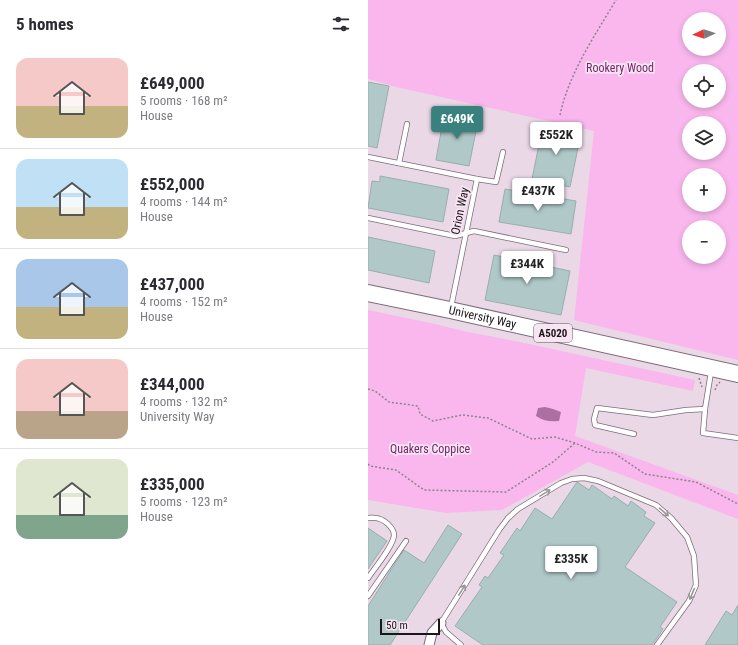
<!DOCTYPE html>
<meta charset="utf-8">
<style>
body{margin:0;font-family:"Roboto Condensed",sans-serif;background:#f2f2f3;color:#2b2b33;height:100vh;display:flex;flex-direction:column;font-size:15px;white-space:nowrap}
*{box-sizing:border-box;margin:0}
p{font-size:13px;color:#7c7c81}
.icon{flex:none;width:22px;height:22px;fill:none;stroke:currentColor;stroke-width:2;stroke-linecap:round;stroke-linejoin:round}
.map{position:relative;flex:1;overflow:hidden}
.panel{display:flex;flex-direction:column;background:#fff;width:368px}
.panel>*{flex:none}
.needle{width:26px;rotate:267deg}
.buttons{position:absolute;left:314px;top:12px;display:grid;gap:8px}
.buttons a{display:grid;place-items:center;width:44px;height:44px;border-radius:50%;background:#fff;box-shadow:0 2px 6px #0003;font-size:20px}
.scale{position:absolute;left:12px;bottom:10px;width:60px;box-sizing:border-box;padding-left:4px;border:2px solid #1c151a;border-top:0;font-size:11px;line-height:14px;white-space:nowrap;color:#1c151a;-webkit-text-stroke:3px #f7e5f3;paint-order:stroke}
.price{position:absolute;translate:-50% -34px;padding:0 9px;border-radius:4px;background:#fff;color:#222;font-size:13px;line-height:26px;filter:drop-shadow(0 1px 2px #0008)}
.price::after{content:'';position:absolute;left:50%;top:24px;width:12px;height:9px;margin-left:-6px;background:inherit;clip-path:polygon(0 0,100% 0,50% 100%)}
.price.selected{background:#39817f;color:#fff}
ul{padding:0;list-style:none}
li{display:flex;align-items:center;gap:12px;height:100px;padding:0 16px}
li+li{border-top:1px solid #e1e1e2}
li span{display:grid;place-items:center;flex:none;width:112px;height:80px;border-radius:12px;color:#555}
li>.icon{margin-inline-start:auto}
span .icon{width:48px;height:48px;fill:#fffc;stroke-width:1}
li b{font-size:17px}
h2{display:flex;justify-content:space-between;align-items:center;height:48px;padding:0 16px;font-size:17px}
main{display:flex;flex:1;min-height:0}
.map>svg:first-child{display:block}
</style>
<main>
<section class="panel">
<h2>5 homes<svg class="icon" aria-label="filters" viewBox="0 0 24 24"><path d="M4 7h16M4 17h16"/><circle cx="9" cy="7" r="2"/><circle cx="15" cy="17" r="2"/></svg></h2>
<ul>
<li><span style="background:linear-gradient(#f6c9c9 60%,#c2b280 0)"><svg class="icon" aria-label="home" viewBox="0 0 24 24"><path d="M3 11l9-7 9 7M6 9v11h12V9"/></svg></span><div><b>£649,000</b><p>5 rooms · 168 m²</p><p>House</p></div></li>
<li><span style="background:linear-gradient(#bfe0f5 60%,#c2b280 0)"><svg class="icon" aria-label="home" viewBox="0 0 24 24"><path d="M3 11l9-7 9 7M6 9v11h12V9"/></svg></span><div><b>£552,000</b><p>4 rooms · 144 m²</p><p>House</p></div></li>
<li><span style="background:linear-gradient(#a9c7e8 60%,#c2b280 0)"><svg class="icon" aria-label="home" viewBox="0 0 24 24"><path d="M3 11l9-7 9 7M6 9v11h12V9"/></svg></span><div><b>£437,000</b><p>4 rooms · 152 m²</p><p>House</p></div></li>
<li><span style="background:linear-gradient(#f6c9c9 65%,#b9a48a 0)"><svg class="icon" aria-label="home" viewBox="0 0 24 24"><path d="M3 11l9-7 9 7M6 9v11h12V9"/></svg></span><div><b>£344,000</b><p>4 rooms · 132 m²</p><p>University Way</p></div></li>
<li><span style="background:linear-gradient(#dfe7d0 70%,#7fa58c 0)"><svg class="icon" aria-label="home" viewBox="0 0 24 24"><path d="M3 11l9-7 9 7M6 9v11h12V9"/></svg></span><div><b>£335,000</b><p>5 rooms · 123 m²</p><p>House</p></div></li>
</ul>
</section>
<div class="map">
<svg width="370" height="645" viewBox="0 0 370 645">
<rect width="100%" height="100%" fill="#ead8e6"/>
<g fill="#f9b7ed" fill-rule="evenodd">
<path d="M0,0H370V360L206,320L226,131L28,87L0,79ZM321,19H351V49H321ZM321,71H351V101H321ZM321,123H351V153H321ZM321,175H351V205H321ZM321,227H351V257H321Z"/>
<path d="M0,310L67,324L100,332L152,342L327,380L325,391L218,368L207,436L370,495V519L220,462L134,510L78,513L0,500Z"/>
</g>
<path fill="#ad6ea2" d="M177,407L185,409L193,412L191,421C182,422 176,421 168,416L170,408Z"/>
<g fill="#b0c9c8" stroke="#97afae">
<path d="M0,82L21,86L9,148L0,146Z"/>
<path d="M76,115L110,121L101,166L68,160Z"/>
<path d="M175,125L213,133L202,187L164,179Z"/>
<path d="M12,176L81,189L75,222L0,208L4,181L12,182Z"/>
<path d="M137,189L208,201L203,234L131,222Z"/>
<path d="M0,237L67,251L61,283L0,270Z"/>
<path d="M126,255L202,271L193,315L117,300Z"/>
<path d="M209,482L221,490L224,485L244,499L246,496L260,506L263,501L278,512L276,516L287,523L257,567L309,602L292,627L295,629L284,645H115L87,626L114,587L111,585L117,576L120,578L136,555L132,553L149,528L152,531L167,508L184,519Z"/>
<path d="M80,525L94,534L22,645H0V606L28,562L36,550L56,563Z"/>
<path d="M0,528L19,541L0,569Z"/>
<path d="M370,605V645H337L358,611L364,615Z"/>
</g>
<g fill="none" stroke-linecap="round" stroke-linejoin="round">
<defs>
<g id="lane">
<path d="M0,157L109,179L83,307"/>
<path d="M31,163L39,124"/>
<path d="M109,179L128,182L135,152"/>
<path d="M0,218L87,236L106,231L198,250"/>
<path d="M343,372L337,409L335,433L370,438"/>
<path d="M266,434L227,425L226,419L229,408L285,415L318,410L337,409"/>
<path d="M0,518C7,517 15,519 20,524C23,527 26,531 26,535C26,545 6,569 0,578"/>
<path d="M0,596L38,541"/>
<path d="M93,645L78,632L73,623L131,530L140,518L150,509L193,483L204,479L216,478L230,481L288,505L303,518L319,537L326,556L328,585L321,601L289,645"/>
</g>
<path id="street" d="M61,645L64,633L73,623"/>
<g id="highway">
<path id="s1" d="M0,293L82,310L370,374"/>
</g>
</defs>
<use href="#lane" stroke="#7c6c79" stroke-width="6"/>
<use href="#street" stroke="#7c6c79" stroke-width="11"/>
<use href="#highway" stroke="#7c6c79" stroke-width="18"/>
<g stroke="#8f828c" stroke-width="1.5" stroke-dasharray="2 2" stroke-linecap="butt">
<path d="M192,115C201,73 226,37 248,0"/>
<path d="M331,378L334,387"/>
<path d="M0,389L7,391L21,402L50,406L52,414L65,421L94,415L120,418L164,439L187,437L207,443L228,452L246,453L277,474L328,482L370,504"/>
<path d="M347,390L349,385L352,382"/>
<path d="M0,464L2,466L28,470L56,490L138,492L185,462L207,443"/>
</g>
<use href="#lane" stroke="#fff" stroke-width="4.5"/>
<use href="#street" stroke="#fff" stroke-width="9"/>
<use href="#highway" stroke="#fff" stroke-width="16"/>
</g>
<defs><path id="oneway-shaft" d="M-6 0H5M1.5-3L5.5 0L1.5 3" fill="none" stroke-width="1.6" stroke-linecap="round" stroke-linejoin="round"/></defs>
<g stroke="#999698">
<use href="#oneway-shaft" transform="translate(177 493) rotate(-31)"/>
<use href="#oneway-shaft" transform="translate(296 512) rotate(41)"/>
<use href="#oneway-shaft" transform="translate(94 590) rotate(-58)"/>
<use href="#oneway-shaft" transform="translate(324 594) rotate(113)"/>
</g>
<g text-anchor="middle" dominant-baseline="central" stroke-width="3.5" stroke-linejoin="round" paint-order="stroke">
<rect fill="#f7e5f3" stroke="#5e535b" stroke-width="1" x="166" y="324" width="38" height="18" rx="3"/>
<g font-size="11" font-weight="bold" fill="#1c151a">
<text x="185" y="333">A5020</text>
</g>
<g font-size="12" fill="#74276a" stroke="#f7e5f3">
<text x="252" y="68">Rookery Wood</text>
<text x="62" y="449">Quakers Coppice</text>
</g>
<g font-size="12" fill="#1c151a" stroke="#f7e5f3">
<text transform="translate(92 211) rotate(-78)">Orion Way</text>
<text stroke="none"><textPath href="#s1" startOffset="117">University Way</textPath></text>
</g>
</g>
</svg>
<div class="buttons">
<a><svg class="needle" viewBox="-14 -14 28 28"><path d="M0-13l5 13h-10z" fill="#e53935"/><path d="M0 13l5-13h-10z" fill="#7c7c81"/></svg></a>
<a><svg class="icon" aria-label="locate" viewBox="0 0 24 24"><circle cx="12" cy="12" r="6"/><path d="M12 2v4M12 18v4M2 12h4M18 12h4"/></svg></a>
<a><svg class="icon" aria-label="layers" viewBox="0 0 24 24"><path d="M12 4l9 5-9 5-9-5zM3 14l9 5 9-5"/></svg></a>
<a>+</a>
<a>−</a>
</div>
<div class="scale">50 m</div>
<b class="price selected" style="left:89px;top:140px">£649K</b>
<b class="price" style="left:188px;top:156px">£552K</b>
<b class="price" style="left:170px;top:212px">£437K</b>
<b class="price" style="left:159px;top:285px">£344K</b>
<b class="price" style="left:203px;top:580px">£335K</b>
</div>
</main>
